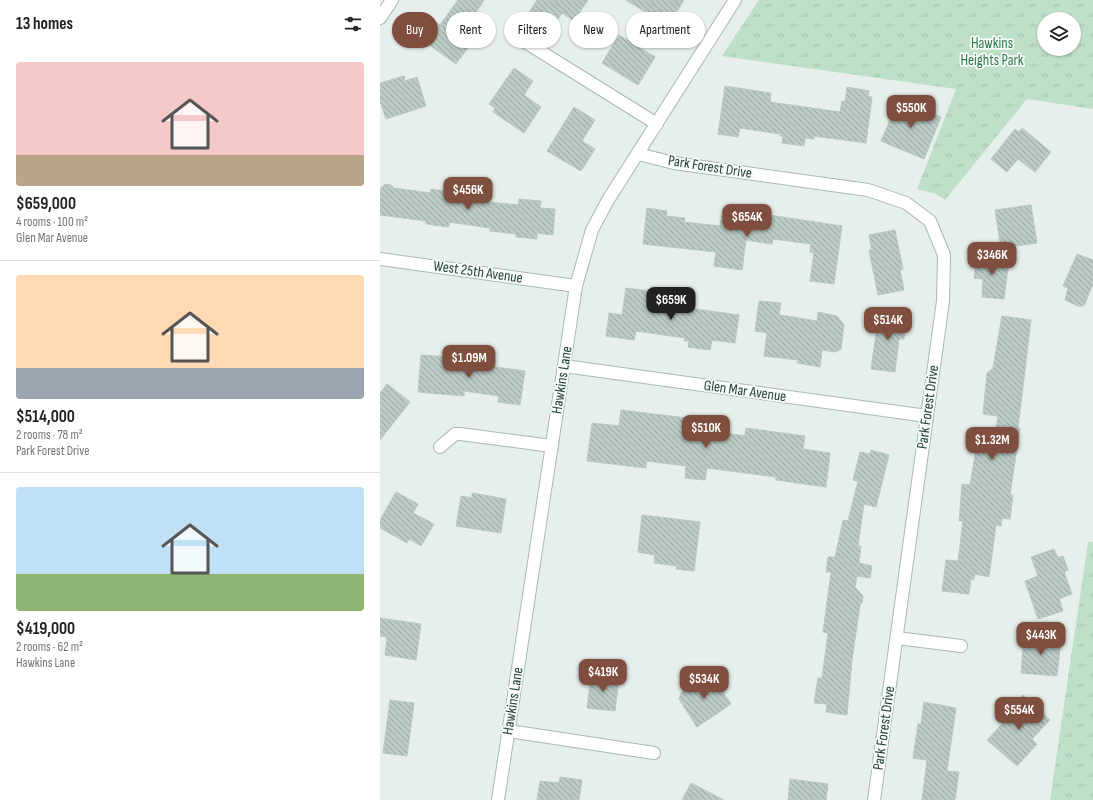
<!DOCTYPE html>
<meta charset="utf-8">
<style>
body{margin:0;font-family:"Sofia Sans Condensed",sans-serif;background:#f6f6f6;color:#202124;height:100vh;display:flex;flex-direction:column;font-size:15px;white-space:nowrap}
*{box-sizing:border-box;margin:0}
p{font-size:13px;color:#757577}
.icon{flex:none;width:22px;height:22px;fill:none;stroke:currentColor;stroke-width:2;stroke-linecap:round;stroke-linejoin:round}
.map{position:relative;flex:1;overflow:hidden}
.panel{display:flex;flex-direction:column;background:#fff;width:380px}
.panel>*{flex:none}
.banner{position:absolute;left:12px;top:12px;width:380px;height:36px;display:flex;gap:8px}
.fabs{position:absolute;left:657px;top:12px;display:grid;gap:8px}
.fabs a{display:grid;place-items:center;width:44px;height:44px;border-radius:50%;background:#fff;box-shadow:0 1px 3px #0004;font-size:20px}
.price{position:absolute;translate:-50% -34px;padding:0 9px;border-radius:8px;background:#7f4e3f;color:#fff;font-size:13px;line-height:26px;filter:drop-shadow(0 1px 2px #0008)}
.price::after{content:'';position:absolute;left:50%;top:24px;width:12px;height:9px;margin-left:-6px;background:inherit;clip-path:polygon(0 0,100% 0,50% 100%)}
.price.active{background:#222;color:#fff}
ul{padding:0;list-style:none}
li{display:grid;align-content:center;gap:8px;height:212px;padding:0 16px}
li+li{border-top:1px solid #e0e0e0}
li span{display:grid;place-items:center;height:124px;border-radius:4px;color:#555}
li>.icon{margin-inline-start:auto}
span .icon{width:72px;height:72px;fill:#fffc;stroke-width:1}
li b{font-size:17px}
h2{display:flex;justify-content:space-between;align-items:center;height:48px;padding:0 16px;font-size:17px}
.pill{padding:0 14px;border-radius:18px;background:#fff;box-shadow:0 1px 3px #0004;font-size:14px;line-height:36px}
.pill.active{background:#7f4e3f;color:#fff}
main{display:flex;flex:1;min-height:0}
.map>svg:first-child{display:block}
</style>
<main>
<section class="panel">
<h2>13 homes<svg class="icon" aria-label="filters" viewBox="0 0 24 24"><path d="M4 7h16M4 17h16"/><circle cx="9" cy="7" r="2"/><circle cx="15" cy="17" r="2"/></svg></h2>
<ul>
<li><span style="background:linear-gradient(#f6c9c9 75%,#b9a48a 0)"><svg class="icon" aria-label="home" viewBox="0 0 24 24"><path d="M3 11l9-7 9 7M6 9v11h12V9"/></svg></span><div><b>$659,000</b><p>4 rooms · 100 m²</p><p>Glen Mar Avenue</p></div></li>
<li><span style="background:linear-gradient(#ffd9b3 75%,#9aa5b1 0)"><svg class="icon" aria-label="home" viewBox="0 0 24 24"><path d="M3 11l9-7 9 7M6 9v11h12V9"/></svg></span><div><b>$514,000</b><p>2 rooms · 78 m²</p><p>Park Forest Drive</p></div></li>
<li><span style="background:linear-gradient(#bfe0f5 70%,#8fb573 0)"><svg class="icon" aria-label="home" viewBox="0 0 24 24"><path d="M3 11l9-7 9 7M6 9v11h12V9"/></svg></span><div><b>$419,000</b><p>2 rooms · 62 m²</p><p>Hawkins Lane</p></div></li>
</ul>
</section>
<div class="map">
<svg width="713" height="800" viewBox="0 0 713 800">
<defs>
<pattern id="grass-tufts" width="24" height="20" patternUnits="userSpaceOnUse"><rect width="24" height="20" fill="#bfe0c8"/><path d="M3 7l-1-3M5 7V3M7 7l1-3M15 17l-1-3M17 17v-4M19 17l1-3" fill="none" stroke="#a4c1ad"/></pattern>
<pattern id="building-back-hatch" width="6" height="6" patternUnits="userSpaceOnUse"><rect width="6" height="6" fill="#bbcac4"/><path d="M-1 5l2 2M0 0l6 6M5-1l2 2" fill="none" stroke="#98a6a0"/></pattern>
</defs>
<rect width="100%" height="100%" fill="#e6efeb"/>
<g fill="url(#grass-tufts)" fill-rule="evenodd">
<path d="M379,0H713V109L647,99L565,200L556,194L537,189L576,89L342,56ZM664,19H694V49H664Z"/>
<path d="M708,542H713V800H670Z"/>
</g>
<g fill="url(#building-back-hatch)" stroke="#b8c9c2">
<path d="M78,0H104L92,19L103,27L76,64L38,37L51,18L60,25Z"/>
<path d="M157,0H208L194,21L182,13L169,33L146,17Z"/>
<path d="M246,0H304L288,26Z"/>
<path d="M239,35L275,57L258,85L222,63Z"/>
<path d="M134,68L153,81L144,95L161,107L144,133L113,112L115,108L109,104Z"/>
<path d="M24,76L25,81L37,77L46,106L6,119L0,101V83Z"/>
<path d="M345,86L391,93L390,102L460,112L462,101L465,102L467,87L489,91L488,96L492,97L486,143L434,136V139L425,138L424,146L402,143L403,136H400V134L360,128L358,137L338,134Z"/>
<path d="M519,99L561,117L544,159L501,141Z"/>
<path d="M194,107L215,120L202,141L215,149L201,171L167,151Z"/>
<path d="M642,128L671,152L655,172L638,159L627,172L611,159L635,129L639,132Z"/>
<path d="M5,184L11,185L14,188L50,193L51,189L100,196V201L138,205L139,199L161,201L160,208L175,209L173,235L157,233V239L136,237V234L110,231V228L69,222V227L46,224V221L0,215V189Z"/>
<path d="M651,205L657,243L621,248L615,210Z"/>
<path d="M267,208L287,211L286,216L305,218L304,222L340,226L343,208L462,226L454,284L430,281L434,252H430L431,244L393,239L392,244L366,240L362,270L334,266L336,252L263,244Z"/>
<path d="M515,230L523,269L520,270L524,290L498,295L489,250H492L489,235Z"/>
<path d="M697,254L713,260V284L704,306H698L685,300L688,288L683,286Z"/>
<path d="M597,256L629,260L624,299L602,297L603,279L594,278Z"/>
<path d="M246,288L277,292L276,300L294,302V306L359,315L355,343L332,340L330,350L308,347L309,341H304L305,338L256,331L254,340L226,336L229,313L242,315Z"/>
<path d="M379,301L401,303L399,315L407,316L437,321L438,312L457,316L464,325L461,349L455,352L442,350L440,367L417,363L418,360L384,356L387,333L375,331Z"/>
<path d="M499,312L527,315L524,339H519L515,372L491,369Z"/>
<path d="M622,316L651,320L638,428H640L630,495H633L630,519L622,518L621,526L616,525L609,577L595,574L594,580L591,579L589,594L562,591L566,560L578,561L583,521H579L582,484L590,485L597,444L613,446L618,416L603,414L607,373L613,368Z"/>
<path d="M41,355L86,358V363L145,371L140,405L118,402L119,396L84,391V396L38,392Z"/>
<path d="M7,384L30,402L0,440V393Z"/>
<path d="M241,410L315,419L314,433L344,436V433L365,436L366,428L425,436L423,449L450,453L446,487L396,480V477L327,468L325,480L305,478L306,466L266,461V468L207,461L212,423L239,426Z"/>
<path d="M491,450L509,455L496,507L484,504L478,546H481L479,563L492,566L490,578L477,576L475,587L483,596L482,603L480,605L472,660L467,715L446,712L447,704L434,703L438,678H442L448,633L443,632L451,572H446L448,557H455L463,520L468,521L478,481L473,480L480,452L490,454Z"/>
<path d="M16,492L38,504L33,513L54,524L41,546L29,539L27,543L0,528V520Z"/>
<path d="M92,493L126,499L121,533L76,526L81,496L92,498Z"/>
<path d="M262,515L320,522L314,571L296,569L297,566L274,563L275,555L258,552Z"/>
<path d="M674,549L678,558L683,556L688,570L684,572L692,594L679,599L683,611L658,619L645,581L658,576L651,557Z"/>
<path d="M0,618L41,624L36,660L5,655L7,637L0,636Z"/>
<path d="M644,637L681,640L677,676L641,673Z"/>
<path d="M330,673L351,704L317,727L299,699L301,693Z"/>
<path d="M211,674L239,678L235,711L207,708Z"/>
<path d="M643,695L670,720L652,739L657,744L637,766L607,740L625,721L622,718Z"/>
<path d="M10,700L34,703L27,756L3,753Z"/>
<path d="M544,702L576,708L567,771L579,772L575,800H542L547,760L533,758L538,724H541Z"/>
<path d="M180,777L202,780L199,800H157L160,781L179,783Z"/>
<path d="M410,779L448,784L446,800H408Z"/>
<path d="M311,783L344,800H302Z"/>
</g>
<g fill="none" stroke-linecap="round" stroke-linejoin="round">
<defs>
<g id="minor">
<path d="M0,18L12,0"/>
<path d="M134,35L277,124"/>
<path d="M258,154L294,163L488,190L526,203L550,221L564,255L563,301L494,800"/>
<path d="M0,259L196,286"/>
<path d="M184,366L547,416"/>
<path d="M60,447L75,434H80L172,446"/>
<path d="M517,638L581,646"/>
<path d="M129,731L274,753"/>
<path d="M118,800L196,286L212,230L228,200L355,0"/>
</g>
</defs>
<use href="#minor" stroke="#a8b8b2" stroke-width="14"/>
<use href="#minor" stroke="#fff" stroke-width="12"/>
</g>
<g text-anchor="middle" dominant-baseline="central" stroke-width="3.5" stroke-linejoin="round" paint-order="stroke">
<g font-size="15" fill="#2d7a4b" stroke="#f7fbf9">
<text x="612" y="43">Hawkins<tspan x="612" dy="17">Heights Park</tspan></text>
</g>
<g font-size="15" fill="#24423a" stroke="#f7fbf9">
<text transform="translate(330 167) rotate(9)">Park Forest Drive</text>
<text transform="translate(98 272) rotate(8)">West 25th Avenue</text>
<text transform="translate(182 380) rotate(-81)">Hawkins Lane</text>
<text transform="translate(365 391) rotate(8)">Glen Mar Avenue</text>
<text transform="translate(548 407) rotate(-82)">Park Forest Drive</text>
<text transform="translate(133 701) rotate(-81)">Hawkins Lane</text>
<text transform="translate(504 728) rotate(-82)">Park Forest Drive</text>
</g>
</g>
</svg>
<div class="fabs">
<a><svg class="icon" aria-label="layers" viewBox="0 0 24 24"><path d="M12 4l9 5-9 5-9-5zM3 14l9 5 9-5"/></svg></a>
</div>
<b class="price" style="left:531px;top:129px">$550K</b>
<b class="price" style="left:88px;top:211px">$456K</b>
<b class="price" style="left:367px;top:238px">$654K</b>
<b class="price" style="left:612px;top:276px">$346K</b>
<b class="price active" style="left:291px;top:321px">$659K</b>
<b class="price" style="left:508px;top:341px">$514K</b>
<b class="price" style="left:89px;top:379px">$1.09M</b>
<b class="price" style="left:326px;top:449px">$510K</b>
<b class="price" style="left:612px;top:461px">$1.32M</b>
<b class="price" style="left:661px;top:656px">$443K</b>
<b class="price" style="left:223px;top:693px">$419K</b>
<b class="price" style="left:324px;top:700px">$534K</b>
<b class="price" style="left:639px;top:731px">$554K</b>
<div class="banner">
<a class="pill active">Buy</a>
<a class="pill">Rent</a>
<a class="pill">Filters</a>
<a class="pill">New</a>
<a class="pill">Apartment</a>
</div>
</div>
</main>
